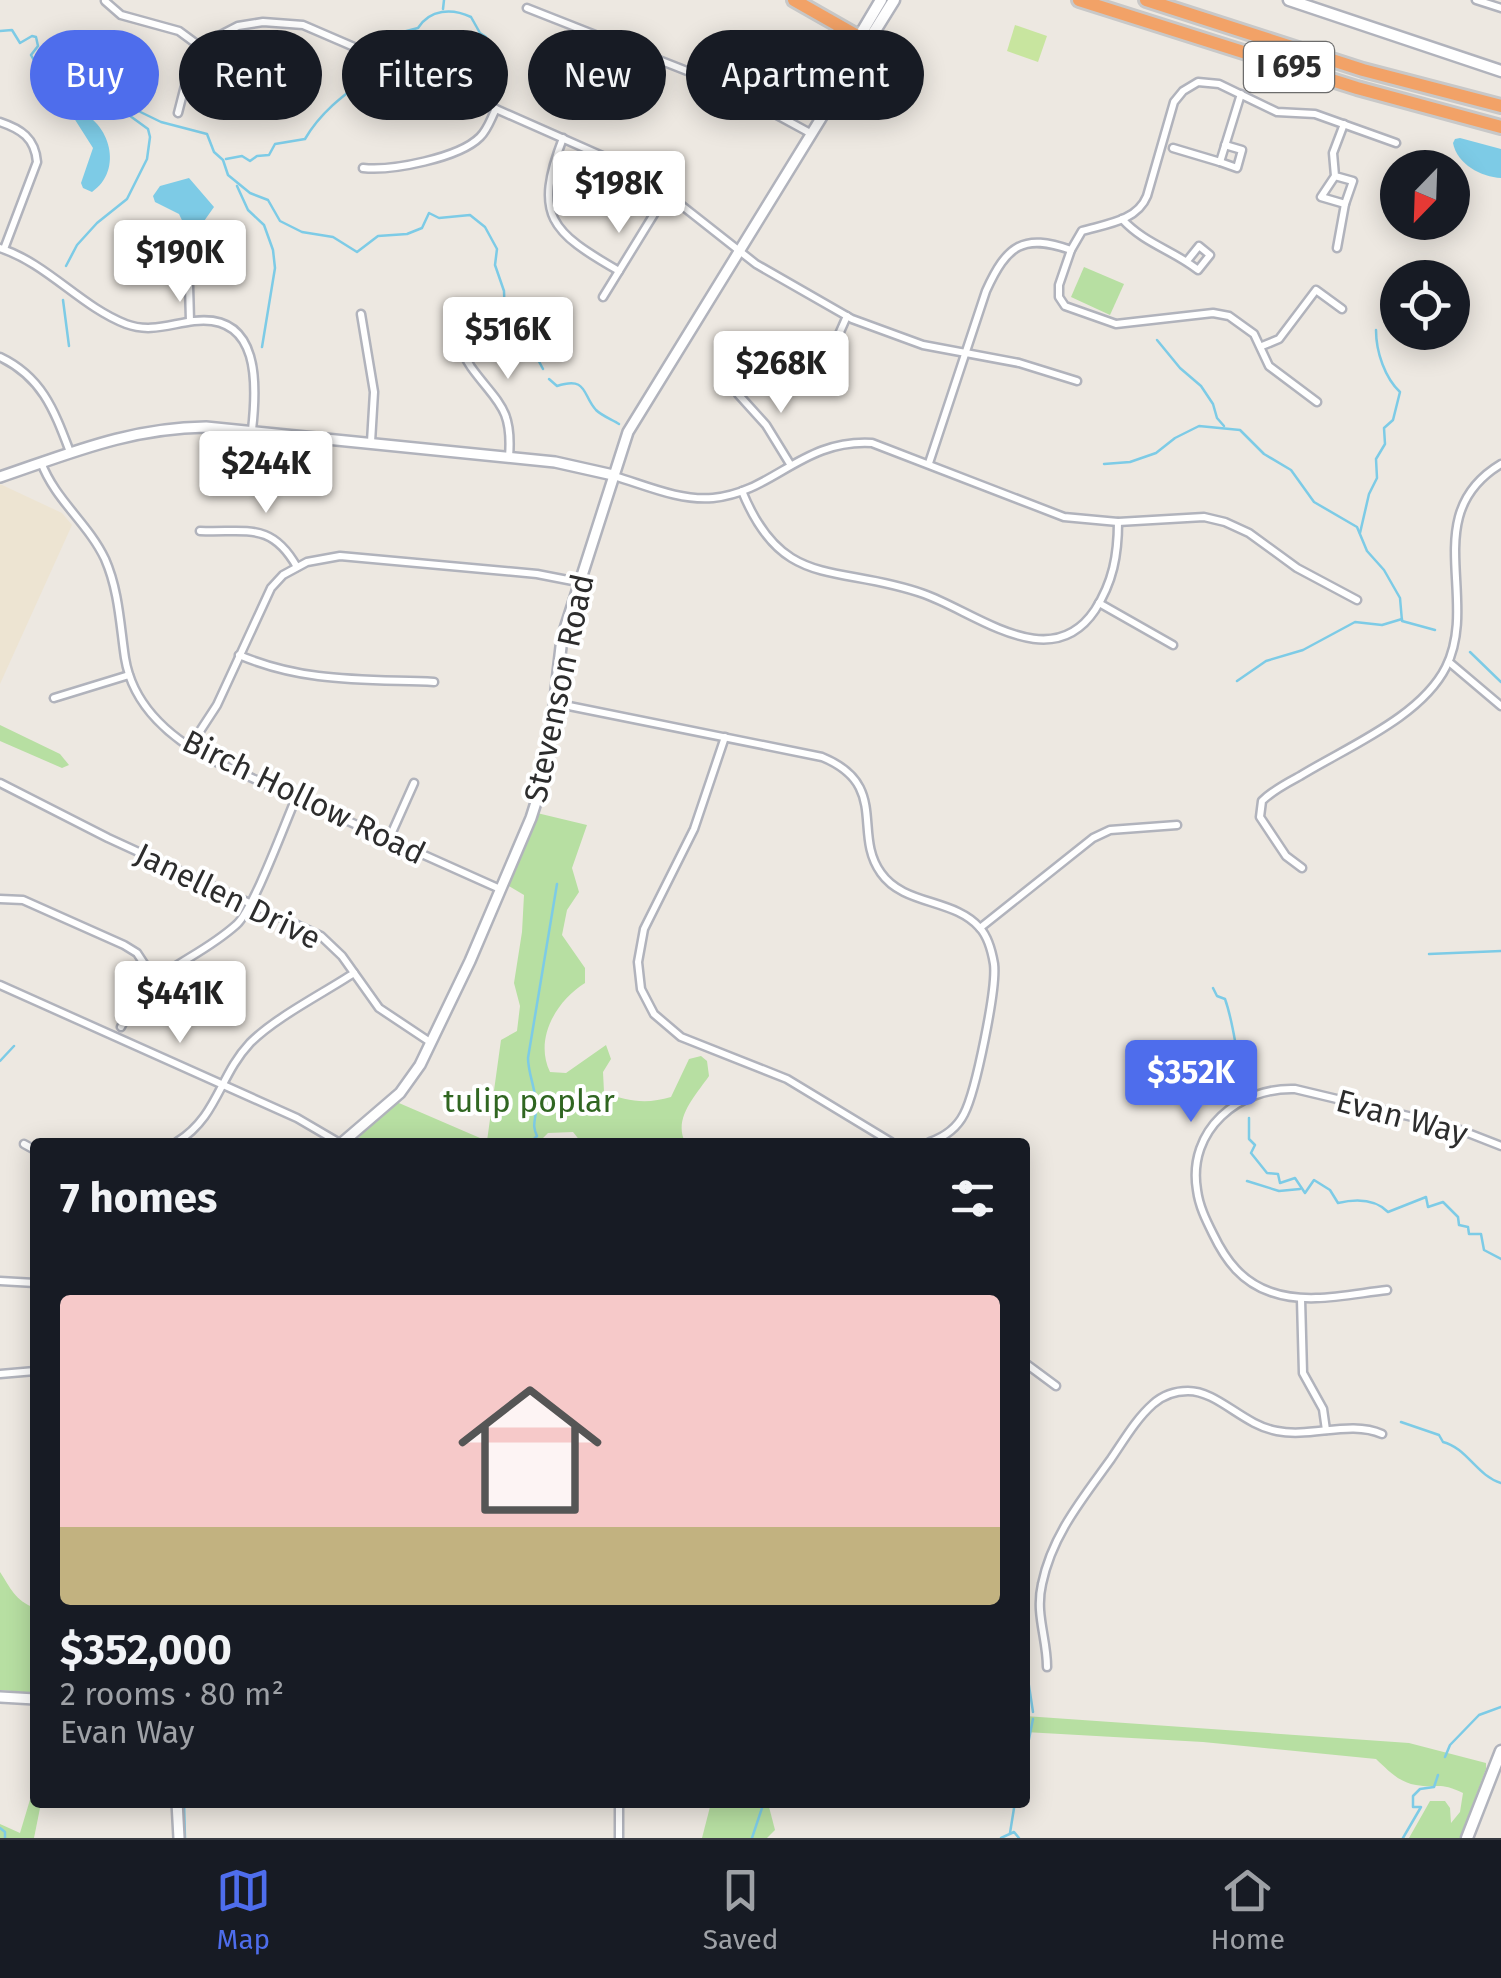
<!DOCTYPE html>
<meta charset="utf-8">
<style>
body{margin:0;font-family:"Fira Sans",sans-serif;background:#242831;color:#f1f3f6;height:100vh;display:flex;flex-direction:column;font-size:38px;white-space:nowrap}
*{box-sizing:border-box;margin:0}
p{font-size:32px;color:#9ea1a6}
.icon{flex:none;width:55px;height:55px;fill:none;stroke:currentColor;stroke-width:2;stroke-linecap:round;stroke-linejoin:round}
.map{position:relative;flex:1;overflow:hidden}
.details{position:absolute;left:30px;top:1138px;width:1000px;height:670px;display:flex;flex-direction:column;background:#171b24;border-radius:10px;box-shadow:0 5px 25px #0003}
.details>*{flex:none}
.top-card{position:absolute;left:30px;top:30px;width:1000px;height:90px;display:flex;gap:20px}
.needle{width:65px;rotate:203deg}
.tools{position:absolute;left:1380px;top:150px;display:grid;gap:20px}
.tools a{display:grid;place-items:center;width:90px;height:90px;border-radius:50%;background:#171b24;box-shadow:0 5px 25px #0003;font-size:50px}
.price{position:absolute;translate:-50% -85px;padding:0 22px;border-radius:10px;background:#fff;color:#222;font-size:32px;line-height:65px;filter:drop-shadow(0 2px 5px #0008)}
.price::after{content:'';position:absolute;left:50%;top:60px;width:30px;height:22px;margin-left:-15px;background:inherit;clip-path:polygon(0 0,100% 0,50% 100%)}
.price.selected{background:#4e6dec;color:#fff}
ul{padding:0;list-style:none}
li{display:grid;align-content:center;gap:20px;height:530px;padding:0 30px}
li+li{border-top:2px solid #363941}
li span{display:grid;place-items:center;height:310px;border-radius:10px;color:#555}
li>.icon{margin-inline-start:auto}
span .icon{width:180px;height:180px;fill:#fffc;stroke-width:1}
li b{font-size:42px}
h2{display:flex;justify-content:space-between;align-items:center;height:120px;padding:0 30px;font-size:42px}
.tag{padding:0 35px;border-radius:45px;background:#171b24;box-shadow:0 5px 25px #0003;font-size:35px;line-height:90px}
.tag.selected{background:#4e6dec;color:#fff}
.tab-bar{display:flex;justify-content:space-around;align-items:center;height:140px;border-top:2px solid #363941;background:#171b24;font-size:28px;color:#9ea1a6}
.tab-bar a{display:grid;justify-items:center;gap:5px}
.tab-bar .selected{color:#4e6dec}
.map>svg:first-child{display:block}
</style>
<div class="map">
<svg width="1501" height="1838" viewBox="0 0 1501 1838">
<rect width="100%" height="100%" fill="#ede8e1"/>
<path fill="#ede4d2" d="M0,484L62,513L72,525L0,684Z"/>
<g fill="#b7dfa2">
<path d="M1084,267L1124,284L1110,315L1071,297Z"/>
<path d="M0,725L60,754L69,765L62,768L0,741Z"/>
<path d="M537,813L587,825L572,868L579,892L567,910L562,935L585,968V983C556,1001 534,1039 550,1072L566,1073L606,1045L611,1059L603,1072L604,1092C627,1102 648,1104 671,1097L689,1059L701,1056L707,1061L709,1076C696,1095 673,1118 685,1142H606L588,1138L581,1142L573,1132L548,1133L539,1142H355L392,1100L487,1141L501,1040L517,1031L520,1006L514,983L522,932L524,895L507,885Z"/>
<path d="M0,1572C10,1587 15,1601 35,1608V1693L0,1690Z"/>
<path d="M1025,1716L1409,1743L1486,1763V1769L1460,1838H1409L1430,1801H1445L1450,1808L1451,1823L1460,1812L1463,1793C1439,1781 1437,1789 1416,1785C1398,1782 1388,1770 1376,1759L1203,1742L1025,1732Z"/>
<path d="M35,1783V1802L41,1803L34,1838H0V1824L20,1833Z"/>
<path d="M711,1803H768L775,1830L767,1838H702Z"/>
</g>
<path fill="#c8e59f" d="M1015,25L1047,36L1038,62L1007,51Z"/>
<g fill="#7dcbe6">
<path d="M77,110C110,122 124,170 92,192L83,188L81,183L93,148L72,115Z"/>
<path d="M1460,138L1501,149V178C1481,177 1457,164 1453,143L1455,139Z"/>
<path d="M189,178L214,207L197,231L189,235L179,214L155,202L153,196L160,186Z"/>
</g>
<g fill="none" stroke-linecap="round" stroke-linejoin="round">
<g stroke="#7dcbe6" stroke-width="2.5">
<path d="M443,9L444,0"/>
<path d="M0,31L12,30L20,43L32,36L36,37L38,46L31,55L36,64L55,65L63,74L87,83L89,94L106,97L110,103L124,104L161,122L207,134L214,152L223,160L228,175L250,193L268,200L280,221L302,232L333,237L357,252L378,236L407,234L422,228L429,213L439,218L470,215L485,227L497,249L495,265L504,291L505,322L515,324L512,341L519,348L534,352L543,369"/>
<path d="M390,47L395,34L418,28C430,9 452,8 471,17L480,33L486,37"/>
<path d="M226,159L242,156L250,161L257,156L269,155L275,144L305,139C323,108 350,91 380,68"/>
<path d="M237,186L248,210L264,225L273,250L275,268L262,347"/>
<path d="M66,266L77,245L97,223L127,199L147,159L150,137L148,129L115,105"/>
<path d="M63,300L69,346"/>
<path d="M1157,340L1180,368L1201,386L1213,404L1217,418L1224,426"/>
<path d="M549,379L557,386C588,376 582,395 596,410C602,416 613,420 619,424"/>
<path d="M1104,464L1130,462L1156,453L1175,438L1199,426L1240,430L1264,454L1291,470L1314,502L1357,527L1367,551L1384,570L1400,598L1402,621L1435,630"/>
<path d="M1360,533L1369,494L1377,478L1376,459L1385,444L1384,428L1393,420L1400,392C1385,378 1376,352 1376,330"/>
<path d="M1470,652L1501,682"/>
<path d="M1237,681L1266,661L1303,650L1355,622L1382,625L1402,619"/>
<path d="M1429,954L1501,951"/>
<path d="M1213,988L1217,996L1225,999C1235,1027 1235,1053 1244,1081"/>
<path d="M0,1061L14,1046"/>
<path d="M1249,1118V1139L1255,1145L1251,1153L1267,1173L1278,1174L1280,1183L1295,1178L1305,1193L1314,1180L1330,1190L1338,1203C1355,1199 1374,1198 1388,1212L1426,1197L1428,1207L1443,1202L1458,1217L1459,1225L1468,1227L1469,1234H1481L1484,1250L1501,1259"/>
<path d="M531,1142L537,1136C532,1125 535,1122 536,1111C538,1094 528,1075 528,1058L557,884"/>
<path d="M1247,1181L1279,1191L1300,1189"/>
<path d="M1401,1422L1439,1435L1443,1442C1467,1448 1477,1476 1501,1483"/>
<path d="M1027,1673L1033,1712"/>
<path d="M1445,1757L1450,1745L1479,1715L1501,1707"/>
<path d="M1025,1759L1033,1719"/>
<path d="M184,1802L185,1838"/>
<path d="M0,1828L5,1832V1838"/>
<path d="M1010,1833L1015,1802"/>
<path d="M752,1838L764,1802"/>
<path d="M1001,1838L1014,1832L1019,1838"/>
<path d="M1403,1838L1421,1807H1413V1796L1420,1789L1434,1787L1438,1775"/>
</g>
<defs>
<g id="minor">
<path d="M1476,0L1501,8"/>
<path d="M105,1L121,15L179,31L202,48"/>
<path d="M527,8L720,84L810,133"/>
<path d="M178,113L190,66L211,40L238,26L263,22L303,25L368,53L425,71L496,109L625,166L657,186L756,264L852,319L923,345L1019,363L1077,381"/>
<path d="M0,122C21,129 35,138 37,162L4,249"/>
<path d="M563,138C533,216 551,232 619,271"/>
<path d="M1173,148L1220,162L1241,94"/>
<path d="M1220,162L1237,168L1242,150L1225,145"/>
<path d="M363,168C392,171 459,158 480,137C488,129 491,118 496,109"/>
<path d="M1335,176L1321,197L1345,204L1353,181L1335,176L1333,153L1344,124"/>
<path d="M1122,219C1145,244 1173,250 1198,270L1210,255L1199,246L1187,261"/>
<path d="M0,248C48,264 80,306 126,324C150,333 170,324 194,321C261,313 257,386 252,430"/>
<path d="M1337,248L1345,204"/>
<path d="M188,249L190,321"/>
<path d="M1071,250L1059,285V297L1065,306L1116,324L1213,313L1229,316L1254,334L1269,366L1317,402"/>
<path d="M603,297L667,193"/>
<path d="M361,314L374,392L371,442"/>
<path d="M453,315C455,334 460,351 471,367C497,403 513,407 509,457"/>
<path d="M1262,346L1279,339L1316,290L1342,309"/>
<path d="M0,357C42,377 54,410 70,452"/>
<path d="M829,357L847,316"/>
<path d="M738,394L766,425L790,464"/>
<path d="M41,462C55,500 88,523 105,559C119,591 120,625 125,658C133,707 173,740 214,761L500,889"/>
<path d="M929,463L986,291C1007,245 1023,233 1071,250L1082,231C1106,224 1137,221 1147,196L1174,102L1183,91L1198,82L1219,84L1277,112L1315,114L1396,143"/>
<path d="M614,476C645,485 679,501 713,498C774,492 802,439 872,443L1064,517L1118,522L1204,517L1225,522L1249,533L1297,568L1357,600"/>
<path d="M742,491C783,592 837,563 924,594C977,613 1051,676 1095,610C1113,582 1118,555 1118,522"/>
<path d="M200,531C247,533 271,521 297,567"/>
<path d="M1099,603L1173,645"/>
<path d="M239,655C305,683 364,679 434,682"/>
<path d="M1449,662L1501,706"/>
<path d="M54,698L129,675"/>
<path d="M554,703L822,757C890,785 852,833 881,873C904,906 954,898 980,928C988,937 992,952 994,964C997,988 976,1091 964,1114C957,1128 944,1137 930,1142"/>
<path d="M725,737L694,829L644,929L638,962L641,989L654,1014L681,1037L787,1079L891,1142"/>
<path d="M189,748L217,705L271,588L283,575L307,562L340,556L537,574L578,582"/>
<path d="M0,783L108,838L321,936L342,956L379,1008L430,1042"/>
<path d="M389,839L414,783"/>
<path d="M1302,868L1286,856L1260,817L1262,801C1273,790 1287,783 1300,776C1347,747 1421,717 1446,667C1480,599 1418,514 1501,464"/>
<path d="M0,899L23,900L124,945L137,953L154,979"/>
<path d="M980,928L1093,838L1110,830L1177,825"/>
<path d="M0,985L297,1118L338,1142"/>
<path d="M121,1027C150,966 191,965 236,925C253,911 285,823 296,798"/>
<path d="M177,1142C218,1116 219,1076 250,1043C276,1017 322,994 354,973"/>
<path d="M24,1144L35,1150"/>
<path d="M0,1281L35,1283"/>
<path d="M1387,1290C1350,1294 1307,1305 1271,1292C1242,1282 1226,1261 1213,1234C1206,1220 1199,1206 1197,1190C1187,1130 1239,1087 1295,1089L1450,1126L1501,1146"/>
<path d="M1301,1299L1303,1373L1323,1409L1326,1430"/>
<path d="M1025,1363L1056,1386"/>
<path d="M0,1374L35,1371"/>
<path d="M1047,1667C1047,1638 1035,1614 1042,1584C1052,1535 1083,1498 1111,1459C1124,1440 1136,1419 1153,1404C1162,1396 1175,1391 1188,1391C1218,1391 1243,1425 1277,1431C1311,1438 1350,1420 1382,1434"/>
<path d="M619,1838V1802"/>
</g>
<g id="tertiary">
<path d="M829,96L859,37"/>
<path d="M0,477C71,453 129,428 206,427L555,462L613,475"/>
<path d="M343,1142L400,1093L420,1065L470,961L531,818L547,768L562,638L628,432L871,37"/>
<path d="M0,1697L35,1699"/>
<path d="M177,1802L179,1838"/>
</g>
<g id="secondary">
<path d="M1289,0L1501,71"/>
<path d="M859,37L881,0"/>
<path d="M871,37L894,0"/>
<path d="M1467,1838L1501,1751"/>
</g>
<g id="motorway">
<path d="M794,0L859,37H871"/>
<path d="M1079,0L1357,88L1501,127"/>
<path d="M1146,0L1363,70L1501,106"/>
<path d="M839,27L846,39L845,62"/>
</g>
</defs>
<use href="#minor" stroke="#b1b3bc" stroke-width="11"/>
<use href="#tertiary" stroke="#b1b3bc" stroke-width="14"/>
<use href="#secondary" stroke="#b1b3bc" stroke-width="15"/>
<use href="#motorway" stroke="#c8c8c8" stroke-width="18"/>
<use href="#minor" stroke="#fff" stroke-width="6"/>
<use href="#tertiary" stroke="#fff" stroke-width="9"/>
<use href="#secondary" stroke="#fff" stroke-width="10"/>
<use href="#motorway" stroke="#f2a267" stroke-width="12"/>
</g>
<g text-anchor="middle" dominant-baseline="central" stroke-width="8" stroke-linejoin="round" paint-order="stroke">
<rect fill="#fff" stroke="#6c6c6c" stroke-width="2.5" x="1244" y="42" width="90" height="50" rx="8"/>
<g font-size="30" font-weight="bold" fill="#2d2d2d">
<text x="1289" y="67">I 695</text>
</g>
<g font-size="32" fill="#2d2d2d" stroke="#fff">
<text transform="translate(559 688) rotate(-78)">Stevenson Road</text>
<text transform="translate(304 797) rotate(26)">Birch Hollow Road</text>
<text transform="translate(228 896) rotate(26)">Janellen Drive</text>
<text transform="translate(1402 1117) rotate(15)">Evan Way</text>
</g>
<g font-size="32" fill="#306621" stroke="#fff">
<text x="529" y="1101">tulip poplar</text>
</g>
</g>
</svg>
<div class="tools">
<a><svg class="needle" viewBox="-14 -14 28 28"><path d="M0-13l5 13h-10z" fill="#e53935"/><path d="M0 13l5-13h-10z" fill="#9ea1a6"/></svg></a>
<a><svg class="icon" aria-label="locate" viewBox="0 0 24 24"><circle cx="12" cy="12" r="6"/><path d="M12 2v4M12 18v4M2 12h4M18 12h4"/></svg></a>
</div>
<b class="price" style="left:619px;top:236px">$198K</b>
<b class="price" style="left:180px;top:305px">$190K</b>
<b class="price" style="left:508px;top:382px">$516K</b>
<b class="price" style="left:781px;top:416px">$268K</b>
<b class="price" style="left:266px;top:516px">$244K</b>
<b class="price" style="left:180px;top:1046px">$441K</b>
<b class="price selected" style="left:1191px;top:1125px">$352K</b>
<div class="top-card">
<a class="tag selected">Buy</a>
<a class="tag">Rent</a>
<a class="tag">Filters</a>
<a class="tag">New</a>
<a class="tag">Apartment</a>
</div>
<section class="details">
<h2>7 homes<svg class="icon" aria-label="filters" viewBox="0 0 24 24"><path d="M4 7h16M4 17h16"/><circle cx="9" cy="7" r="2"/><circle cx="15" cy="17" r="2"/></svg></h2>
<ul>
<li><span style="background:linear-gradient(#f6c9c9 75%,#c2b280 0)"><svg class="icon" aria-label="home" viewBox="0 0 24 24"><path d="M3 11l9-7 9 7M6 9v11h12V9"/></svg></span><div><b>$352,000</b><p>2 rooms · 80 m²</p><p>Evan Way</p></div></li>
</ul>
</section>
</div>
<nav class="tab-bar">
<a class="selected"><svg class="icon" aria-label="map" viewBox="0 0 24 24"><path d="M3 6l6-2 6 2 6-2v14l-6 2-6-2-6 2zM9 4v14M15 6v14"/></svg>Map</a>
<a><svg class="icon" aria-label="saved" viewBox="0 0 24 24"><path d="M7 4h10v16l-5-4-5 4z"/></svg>Saved</a>
<a><svg class="icon" aria-label="home" viewBox="0 0 24 24"><path d="M3 11l9-7 9 7M6 9v11h12V9"/></svg>Home</a>
</nav>
